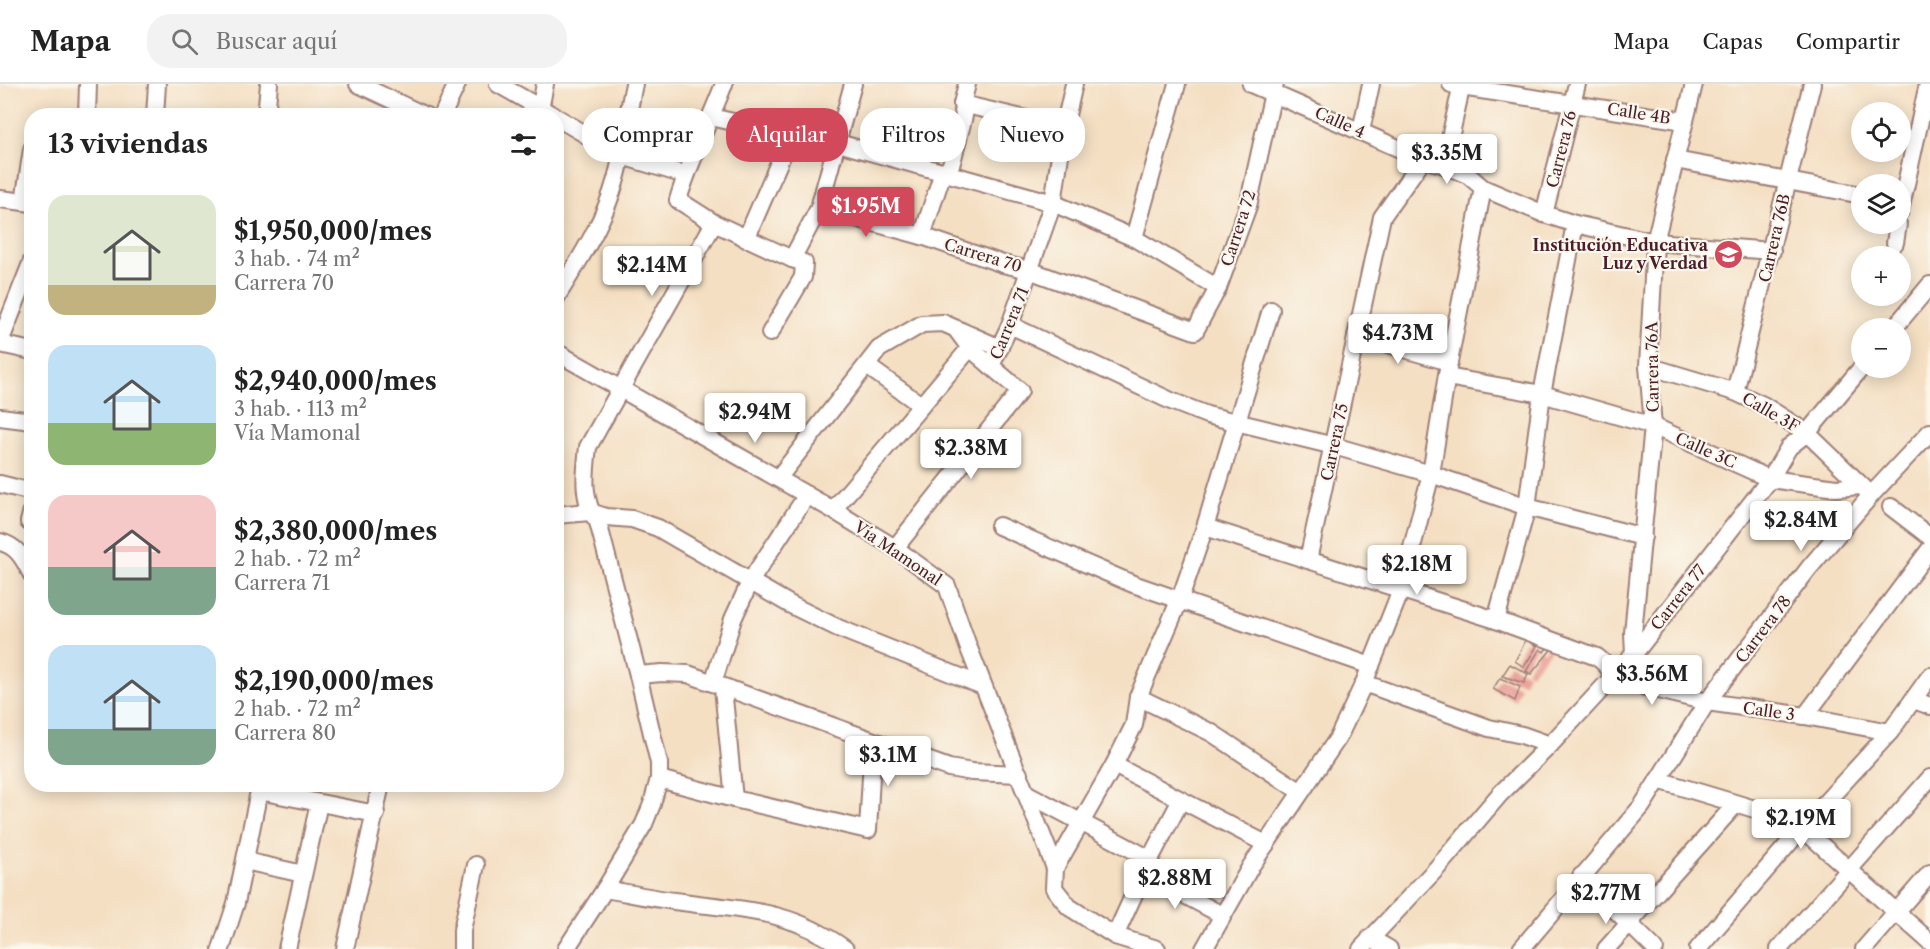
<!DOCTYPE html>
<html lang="es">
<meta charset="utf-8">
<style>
body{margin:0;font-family:"Libre Caslon Text",serif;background:#f2f2f2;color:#222;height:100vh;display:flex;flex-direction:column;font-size:22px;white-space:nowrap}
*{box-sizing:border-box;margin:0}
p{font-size:20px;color:#767676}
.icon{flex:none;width:33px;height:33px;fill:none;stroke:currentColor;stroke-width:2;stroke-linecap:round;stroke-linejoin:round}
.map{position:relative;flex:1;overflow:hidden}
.drawer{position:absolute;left:24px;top:24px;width:540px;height:684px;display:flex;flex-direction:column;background:#fff;border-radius:24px;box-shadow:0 3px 15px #0003}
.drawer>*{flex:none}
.hud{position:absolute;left:582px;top:24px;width:570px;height:54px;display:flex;gap:12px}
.buttons{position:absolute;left:1851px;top:18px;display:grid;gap:12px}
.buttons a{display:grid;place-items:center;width:60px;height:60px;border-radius:50%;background:#fff;box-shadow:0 3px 15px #0003;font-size:30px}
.price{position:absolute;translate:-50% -51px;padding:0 14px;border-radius:6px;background:#fff;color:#222;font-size:20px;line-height:39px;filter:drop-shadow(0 2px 3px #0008)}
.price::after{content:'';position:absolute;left:50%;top:36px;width:18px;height:14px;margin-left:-9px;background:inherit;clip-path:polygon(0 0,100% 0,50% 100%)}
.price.selected{background:#d1495b;color:#fff}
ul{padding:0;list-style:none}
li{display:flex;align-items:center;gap:18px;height:150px;padding:0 24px}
li span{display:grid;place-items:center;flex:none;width:168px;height:120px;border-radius:18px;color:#555}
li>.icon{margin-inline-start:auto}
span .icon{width:72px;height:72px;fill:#fffc;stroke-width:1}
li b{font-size:26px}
h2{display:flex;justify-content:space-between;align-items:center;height:72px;padding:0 24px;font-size:26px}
.tag{padding:0 21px;border-radius:24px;background:#fff;box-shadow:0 3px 15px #0003;font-size:21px;line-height:54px}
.tag.selected{background:#d1495b;color:#fff}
header{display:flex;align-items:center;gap:36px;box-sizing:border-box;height:84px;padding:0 30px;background:#fff;border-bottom:2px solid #e0e0e0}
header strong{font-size:28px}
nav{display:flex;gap:33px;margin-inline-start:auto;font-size:21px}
.search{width:420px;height:54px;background:#f2f2f2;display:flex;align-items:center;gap:15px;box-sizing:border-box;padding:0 21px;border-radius:24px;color:#767676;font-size:22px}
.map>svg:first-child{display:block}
</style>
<header>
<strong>Mapa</strong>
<div class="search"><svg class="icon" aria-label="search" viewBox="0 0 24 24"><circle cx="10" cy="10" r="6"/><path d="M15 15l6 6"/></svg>Buscar aquí</div>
<nav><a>Mapa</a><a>Capas</a><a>Compartir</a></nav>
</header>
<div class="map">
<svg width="1930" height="865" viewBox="0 0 1930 865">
<rect width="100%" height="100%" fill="#fbf7ec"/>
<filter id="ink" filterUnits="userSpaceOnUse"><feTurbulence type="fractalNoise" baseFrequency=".0167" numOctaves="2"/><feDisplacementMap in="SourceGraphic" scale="12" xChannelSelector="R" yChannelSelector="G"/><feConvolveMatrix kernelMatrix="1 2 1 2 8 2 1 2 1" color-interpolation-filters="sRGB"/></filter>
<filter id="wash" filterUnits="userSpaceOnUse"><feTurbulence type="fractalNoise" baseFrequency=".008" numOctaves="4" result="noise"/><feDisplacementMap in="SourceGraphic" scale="24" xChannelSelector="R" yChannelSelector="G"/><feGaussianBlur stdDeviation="1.35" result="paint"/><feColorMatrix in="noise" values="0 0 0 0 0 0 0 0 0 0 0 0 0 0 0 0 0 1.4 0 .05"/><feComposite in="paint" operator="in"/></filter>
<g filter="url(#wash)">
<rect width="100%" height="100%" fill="#f4dfc3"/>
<g id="blocks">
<g fill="#e7938c">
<path d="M1526,556L1537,562L1524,583L1515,577Z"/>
<path d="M1547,564L1551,566L1531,590L1526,587L1540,565L1544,568Z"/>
<path d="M1510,580L1528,590L1524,599L1502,592Z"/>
<path d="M1500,594L1520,603L1515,617L1493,605Z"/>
</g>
</g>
</g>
<g filter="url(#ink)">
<use href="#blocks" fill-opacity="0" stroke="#9f7f77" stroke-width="1.5"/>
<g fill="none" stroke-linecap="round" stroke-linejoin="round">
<defs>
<g id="minor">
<path d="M358,0L426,32"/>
<path d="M498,0L554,32"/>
<path d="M724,0C709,39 690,76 678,116L714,139L792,175L804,179L803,193L770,249"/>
<path d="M1251,0L1423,75L1444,81L1468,91L1483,104L1544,130L1575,140L1655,158L1772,167"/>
<path d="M1451,0L1461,3L1685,37"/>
<path d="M962,20L1064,44"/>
<path d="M539,31L545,0"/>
<path d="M87,32L88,0"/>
<path d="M155,32L157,0"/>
<path d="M266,32L269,0"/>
<path d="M442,32L457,0"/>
<path d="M556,33L622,72L685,91"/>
<path d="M711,33L791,51L838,59L1053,119L1134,154L1218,204"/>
<path d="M1361,47L1371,0"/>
<path d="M1675,76L1862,111"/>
<path d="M1444,81L1462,0"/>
<path d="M0,115L32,119"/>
<path d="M24,118L32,65"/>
<path d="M819,124L922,152L1003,180L1029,186L1195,247L1218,204L1248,122L1275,0"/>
<path d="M1900,127L1928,0"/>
<path d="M1544,130L1577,0"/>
<path d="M922,152L943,88L949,85L952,78L964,32L962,20L967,0"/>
<path d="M1134,154L1177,0"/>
<path d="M746,155L791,51"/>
<path d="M1895,159L1898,140"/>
<path d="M792,175L819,124L853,0"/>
<path d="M556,214C579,176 604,139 616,95C625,64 627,31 634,0"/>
<path d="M1010,241L1171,317L1207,331L1334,362L1431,390L1527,423L1643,453"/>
<path d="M1894,244L1930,201"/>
<path d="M1356,251L1449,278"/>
<path d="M0,258L32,177"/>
<path d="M0,260L32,267"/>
<path d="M556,268L833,426L895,464L947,502L968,562L1055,784L1054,804L1069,823L1115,852L1157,865"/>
<path d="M867,282L921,321"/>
<path d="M991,282L1010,241L1053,119L1064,44L1074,0"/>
<path d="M1648,282L1735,308L1763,321L1807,349L1865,405"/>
<path d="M1447,293L1542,310L1653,342L1770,395L1836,404L1861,402"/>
<path d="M1735,308L1812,0"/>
<path d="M0,333L32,337"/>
<path d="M779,393L879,265L922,240L943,239L1000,264"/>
<path d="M0,400L32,408"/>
<path d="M1891,423L1930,453"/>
<path d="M833,426L970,264"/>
<path d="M556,431L590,428L606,433L632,435L658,444L791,521L838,544L983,602"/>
<path d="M29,438L32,426"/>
<path d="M999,442L1133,500L1371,582"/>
<path d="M1205,443L1496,536L1597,573C1608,581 1614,593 1626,598L1707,618L1805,632L1890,648"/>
<path d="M0,458C18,462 24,476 32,491"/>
<path d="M895,464L1020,307L970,264L956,245"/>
<path d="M1308,476L1382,133L1423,75"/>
<path d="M1496,536L1527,423L1542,310L1575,140"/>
<path d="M1634,570L1633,549L1653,342L1648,282L1655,158L1694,0"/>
<path d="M638,591L662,589L688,590L949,684L972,688L1019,690"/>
<path d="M713,599L733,535L751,496L807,411"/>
<path d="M1364,599L1489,644L1522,651L1550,661"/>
<path d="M723,604L734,715"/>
<path d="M1138,613L1212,649L1301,708"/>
<path d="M1914,616L1930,622"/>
<path d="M1805,632L1930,465"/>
<path d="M1114,681L1266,760"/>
<path d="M659,695L734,715L868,746L873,657"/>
<path d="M1658,696L1778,732L1802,744L1930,858"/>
<path d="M1026,709L1150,775"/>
<path d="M245,777L303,790"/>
<path d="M1055,784L1114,681L1134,641L1138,613L1180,515L1205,443L1271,226"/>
<path d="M1143,789L1222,831"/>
<path d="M1581,792L1655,865"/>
<path d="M605,805C628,809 651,814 674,817C739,826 789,824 845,865"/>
<path d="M1115,852L1150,775L1181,716"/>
<path d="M1370,854L1389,865"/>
<path d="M221,865L236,819L259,707L376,730"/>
<path d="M287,865L319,719"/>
<path d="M345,865L381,700"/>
<path d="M462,865V846L476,781"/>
<path d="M566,865L605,805L644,740L652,720L659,695V679L638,591L598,438C581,417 585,389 588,363L714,139"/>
<path d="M1204,865L1251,782L1338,654L1364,599L1401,506L1431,390L1449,278L1483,104"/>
<path d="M1361,865L1437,784L1500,710L1550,661L1634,570L1770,395L1789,363L1807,349L1862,283"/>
<path d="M1521,865L1642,722L1707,618L1809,484L1872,410L1930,348"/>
<path d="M1606,865L1736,720"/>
<path d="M1698,865L1802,744L1890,648L1930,592"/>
<path d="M1779,865L1930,694"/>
<path d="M1864,865L1930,789"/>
</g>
</defs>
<use href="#minor" stroke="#9f7f77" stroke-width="20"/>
<use href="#minor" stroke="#fff" stroke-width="16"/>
</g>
</g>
<defs>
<symbol id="school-disc" viewBox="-11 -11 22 22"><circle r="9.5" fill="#d1495b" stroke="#fbf7ec"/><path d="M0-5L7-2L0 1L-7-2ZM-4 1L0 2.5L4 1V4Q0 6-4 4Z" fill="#fff"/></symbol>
</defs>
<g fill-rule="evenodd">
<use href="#school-disc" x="1712" y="154" width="33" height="33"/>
</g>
<g text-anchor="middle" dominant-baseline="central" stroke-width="4.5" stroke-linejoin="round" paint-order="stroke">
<g font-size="16" fill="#4a1f2b" stroke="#fbf7ec">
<text transform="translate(1639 29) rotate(9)">Calle 4B</text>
<text transform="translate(1340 38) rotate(24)">Calle 4</text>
<text transform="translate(1561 65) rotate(-76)">Carrera 76</text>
<text transform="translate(1238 144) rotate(-72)">Carrera 72</text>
<text transform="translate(1774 154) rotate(-77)">Carrera 76B</text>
<text transform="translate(983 171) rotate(17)">Carrera 70</text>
<text transform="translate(1009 239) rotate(-68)">Carrera 71</text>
<text transform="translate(1652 283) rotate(-91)">Carrera 76A</text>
<text transform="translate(1771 328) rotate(30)">Calle 3F</text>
<text transform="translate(1334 358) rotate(-78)">Carrera 75</text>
<text transform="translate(1706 366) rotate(24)">Calle 3C</text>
<text transform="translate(898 469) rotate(34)">Vía Mamonal</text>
<text transform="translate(1678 513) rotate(-52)">Carrera 77</text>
<text transform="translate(1763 545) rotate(-53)">Carrera 78</text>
<text transform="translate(1769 627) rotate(8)">Calle 3</text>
</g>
<g font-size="16" font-weight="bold" fill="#4a1f2b" stroke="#fbf7ec" text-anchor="end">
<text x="1708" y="161">Institución Educativa<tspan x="1708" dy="18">Luz y Verdad</tspan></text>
</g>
</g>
</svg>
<div class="buttons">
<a><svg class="icon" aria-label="locate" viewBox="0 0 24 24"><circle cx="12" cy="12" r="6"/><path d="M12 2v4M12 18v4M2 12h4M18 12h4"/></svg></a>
<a><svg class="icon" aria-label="layers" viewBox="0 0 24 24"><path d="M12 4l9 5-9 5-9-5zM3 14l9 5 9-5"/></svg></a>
<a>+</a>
<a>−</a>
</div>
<b class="price" style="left:1447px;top:101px">$3.35M</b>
<b class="price selected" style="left:866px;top:154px">$1.95M</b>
<b class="price" style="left:652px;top:213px">$2.14M</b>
<b class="price" style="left:1398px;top:281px">$4.73M</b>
<b class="price" style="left:755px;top:360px">$2.94M</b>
<b class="price" style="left:971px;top:396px">$2.38M</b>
<b class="price" style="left:1801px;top:468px">$2.84M</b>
<b class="price" style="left:1417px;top:512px">$2.18M</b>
<b class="price" style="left:1652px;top:622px">$3.56M</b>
<b class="price" style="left:888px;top:703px">$3.1M</b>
<b class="price" style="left:1801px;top:766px">$2.19M</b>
<b class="price" style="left:1175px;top:826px">$2.88M</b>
<b class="price" style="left:1606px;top:841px">$2.77M</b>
<div class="hud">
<a class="tag">Comprar</a>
<a class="tag selected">Alquilar</a>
<a class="tag">Filtros</a>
<a class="tag">Nuevo</a>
</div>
<section class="drawer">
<h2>13 viviendas<svg class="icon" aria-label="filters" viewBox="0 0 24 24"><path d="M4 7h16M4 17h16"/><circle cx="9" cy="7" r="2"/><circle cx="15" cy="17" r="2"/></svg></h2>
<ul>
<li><span style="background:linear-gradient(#dfe7d0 75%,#c2b280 0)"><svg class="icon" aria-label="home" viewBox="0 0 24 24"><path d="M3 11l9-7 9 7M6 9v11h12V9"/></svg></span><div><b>$1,950,000/mes</b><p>3 hab. · 74 m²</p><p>Carrera 70</p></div></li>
<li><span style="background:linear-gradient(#bfe0f5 65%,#8fb573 0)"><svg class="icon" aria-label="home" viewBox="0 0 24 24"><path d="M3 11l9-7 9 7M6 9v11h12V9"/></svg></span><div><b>$2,940,000/mes</b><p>3 hab. · 113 m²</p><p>Vía Mamonal</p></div></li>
<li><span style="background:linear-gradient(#f6c9c9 60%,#7fa58c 0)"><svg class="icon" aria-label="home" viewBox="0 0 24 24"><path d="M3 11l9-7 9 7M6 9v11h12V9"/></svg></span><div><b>$2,380,000/mes</b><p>2 hab. · 72 m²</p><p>Carrera 71</p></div></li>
<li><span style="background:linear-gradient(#bfe0f5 70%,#7fa58c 0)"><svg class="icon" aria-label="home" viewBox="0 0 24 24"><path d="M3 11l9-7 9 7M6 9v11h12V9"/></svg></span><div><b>$2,190,000/mes</b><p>2 hab. · 72 m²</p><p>Carrera 80</p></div></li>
</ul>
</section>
</div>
